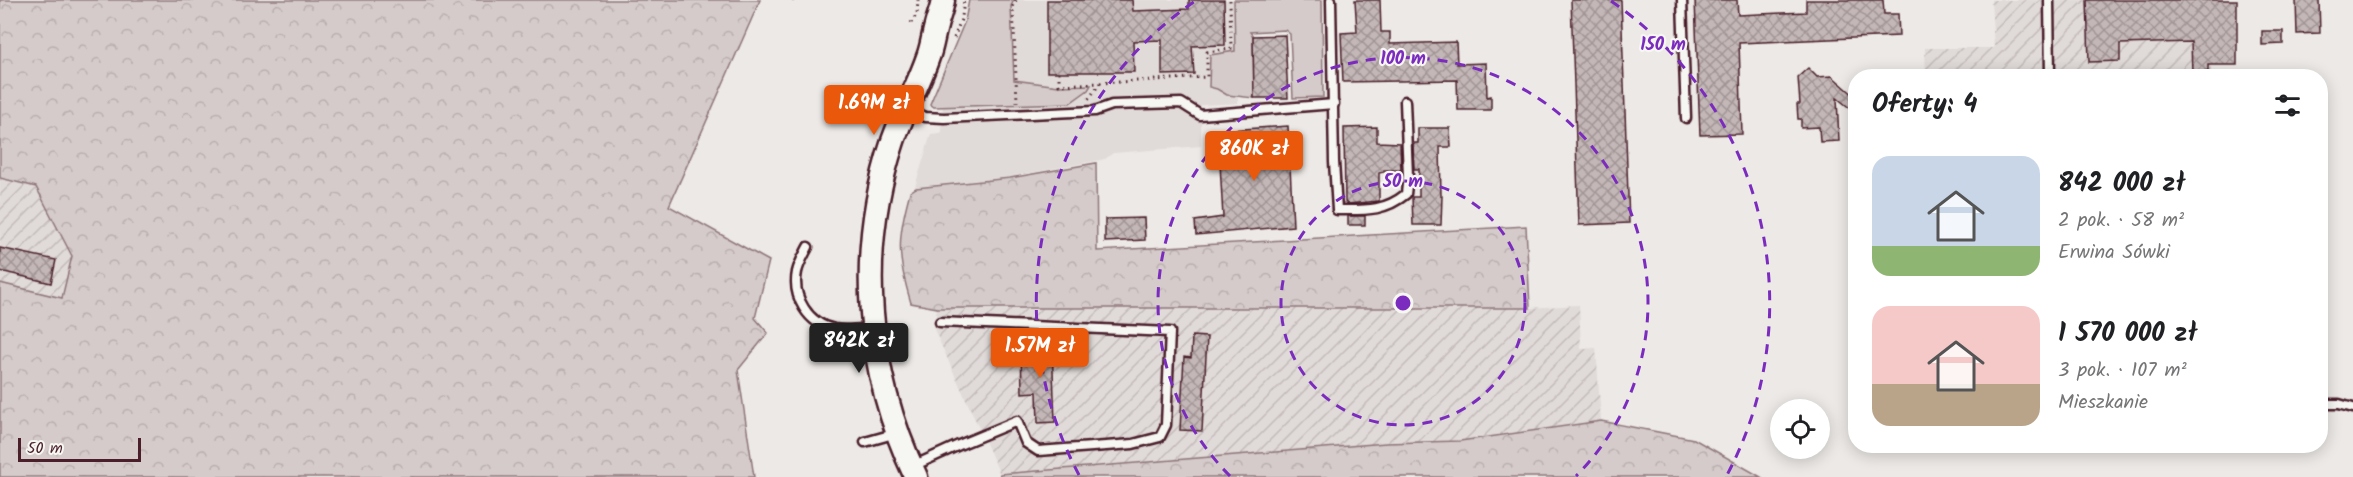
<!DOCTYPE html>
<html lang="pl">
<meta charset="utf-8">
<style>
body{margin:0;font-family:Kalam,sans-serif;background:#f6f6f6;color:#202124;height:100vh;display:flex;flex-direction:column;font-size:22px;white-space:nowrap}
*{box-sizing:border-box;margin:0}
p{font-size:20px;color:#757577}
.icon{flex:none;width:33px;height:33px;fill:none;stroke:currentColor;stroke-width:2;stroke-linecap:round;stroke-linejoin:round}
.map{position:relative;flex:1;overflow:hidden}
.details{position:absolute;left:1848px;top:69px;width:480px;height:384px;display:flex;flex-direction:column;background:#fff;border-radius:24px;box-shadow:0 3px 15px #0003}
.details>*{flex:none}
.fabs{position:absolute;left:1770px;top:399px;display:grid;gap:12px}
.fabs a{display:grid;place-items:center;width:60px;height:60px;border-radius:50%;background:#fff;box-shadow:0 3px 15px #0003;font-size:30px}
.scale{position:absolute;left:18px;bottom:15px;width:123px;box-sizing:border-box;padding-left:6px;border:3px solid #4a1f2b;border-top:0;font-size:16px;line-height:21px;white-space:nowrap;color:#4a1f2b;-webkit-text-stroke:4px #f6f6f2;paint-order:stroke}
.price{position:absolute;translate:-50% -51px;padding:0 14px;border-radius:6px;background:#ea580c;color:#fff;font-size:20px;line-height:39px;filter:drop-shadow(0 2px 3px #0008)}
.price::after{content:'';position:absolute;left:50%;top:36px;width:18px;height:14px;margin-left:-9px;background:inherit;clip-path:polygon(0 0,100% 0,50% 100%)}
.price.active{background:#222;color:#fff}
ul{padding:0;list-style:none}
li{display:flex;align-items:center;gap:18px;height:150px;padding:0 24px}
li span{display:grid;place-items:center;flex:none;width:168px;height:120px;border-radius:18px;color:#555}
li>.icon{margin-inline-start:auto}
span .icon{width:72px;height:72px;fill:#fffc;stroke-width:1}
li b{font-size:26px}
h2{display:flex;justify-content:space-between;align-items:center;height:72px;padding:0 24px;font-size:26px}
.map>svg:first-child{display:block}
</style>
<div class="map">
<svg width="2353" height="477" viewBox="0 0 2353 477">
<defs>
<pattern id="industrial-furrows" width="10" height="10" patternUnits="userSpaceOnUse" patternTransform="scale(1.5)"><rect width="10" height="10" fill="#e0dad8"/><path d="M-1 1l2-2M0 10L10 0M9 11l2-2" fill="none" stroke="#c2bbba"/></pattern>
<pattern id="forest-crowns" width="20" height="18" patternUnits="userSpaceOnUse" patternTransform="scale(1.5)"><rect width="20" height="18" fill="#d4cbca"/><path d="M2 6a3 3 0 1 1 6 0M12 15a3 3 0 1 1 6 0" fill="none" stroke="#b8aeae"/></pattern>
<pattern id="building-cross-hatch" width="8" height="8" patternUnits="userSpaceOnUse" patternTransform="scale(1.5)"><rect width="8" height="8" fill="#c4b7b7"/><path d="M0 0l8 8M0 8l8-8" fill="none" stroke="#a19495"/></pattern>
</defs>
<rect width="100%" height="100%" fill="#ece9e6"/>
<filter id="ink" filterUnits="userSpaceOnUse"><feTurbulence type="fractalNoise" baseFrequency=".0167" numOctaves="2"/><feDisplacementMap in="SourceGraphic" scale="12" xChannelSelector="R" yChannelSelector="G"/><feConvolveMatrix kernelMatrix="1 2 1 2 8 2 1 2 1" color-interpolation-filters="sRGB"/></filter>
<g filter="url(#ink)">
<path fill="#e0dad8" d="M983,0H1234L1238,103L1201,105V146L1113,153L1105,159L1009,177L915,187L931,134L942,133L943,102Z"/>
<g fill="url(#industrial-furrows)">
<path d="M1991,0H2208L2211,73L2213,76H1926L1925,48H1994Z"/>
<path d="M0,178L36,187L73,255L62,298L0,283Z"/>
<path d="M1579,305L1581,349L1596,348L1601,421L1460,441L1386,443L1000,474L934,329L937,308H1530Z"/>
</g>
<g fill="#d4cbca" stroke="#8f757a" stroke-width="1.5">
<path d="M969,0H1014L1011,6L1014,80L1059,86L1091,85L1088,90L1070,103L934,107L930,104L965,21Z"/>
<path d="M1234,0H1322L1323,97L1293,98L1290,34L1285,30L1250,32L1253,36L1254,98L1227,95L1217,89L1209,87L1210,55L1235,51Z"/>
</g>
<g fill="url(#forest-crowns)" stroke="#8f757a" stroke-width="1.5">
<path d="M0,0H760L669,206L769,261L755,318L768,333L738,370L754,477H0V283L62,298L72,256L36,187L0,178Z"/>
<path d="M1096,163L1097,251L1526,226L1530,308H937L911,303C897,257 897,238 910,192L916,188L1010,178Z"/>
<path d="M1601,421L1694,439L1761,477H999L1000,474L1386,443L1460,441Z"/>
</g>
<g fill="url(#building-cross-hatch)" stroke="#4a1f2b" stroke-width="1.5">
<path d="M1047,0H1132L1133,11L1189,9V0H1224L1225,45L1192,46L1194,74L1162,75V40L1133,41L1134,72H1047Z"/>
<path d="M1355,0H1380L1381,32H1390V44L1456,42L1457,64L1486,63L1487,97L1491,96V110H1458L1457,80L1343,82L1341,33L1357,32Z"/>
<path d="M1571,0H1621L1629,223L1579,225Z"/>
<path d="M1695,0H1737L1738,15L1806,12V0H1883L1884,14H1898L1899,36L1739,43L1742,134L1700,135Z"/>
<path d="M2087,0H2237V65H2208V72H2192L2191,42L2120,44V61L2089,62Z"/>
<path d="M2296,0H2319L2320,33L2297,34Z"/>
<path d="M2262,31H2283V44L2262,45Z"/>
<path d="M1285,35L1288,98H1254L1253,36Z"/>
<path d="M1808,68L1817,77L1832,76L1856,97V113L1837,98L1839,141L1820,142L1819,127L1801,128V119H1798L1797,104H1800L1798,77Z"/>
<path d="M1288,126L1293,226L1196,235L1195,221L1223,217L1219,146L1231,145L1230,130Z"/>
<path d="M1377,127V142L1400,143L1401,170H1384V172L1379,173V201L1348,204L1345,202L1344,128Z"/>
<path d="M1418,128H1450L1451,147H1440L1441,196H1442L1441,225H1413L1412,197H1419V169H1414L1413,143H1418Z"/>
<rect x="1348" y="216" width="17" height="9"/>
<path d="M1144,218L1145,240L1105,242V219Z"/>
<path d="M0,248L56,260L51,283L0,271Z"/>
<path d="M1192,336L1207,337L1202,431L1180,430L1184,357L1191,358Z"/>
<path d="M1052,346L1055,422L1038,423L1037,392L1022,393L1021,347Z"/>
</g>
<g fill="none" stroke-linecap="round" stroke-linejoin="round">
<defs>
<g id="lane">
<path d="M1331,0L1334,162L1337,210C1364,210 1384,212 1406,194L1408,176L1405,101"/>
<path d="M1682,0L1686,118"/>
<path d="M2049,0L2050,76"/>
<path d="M906,109L925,117L944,118L1095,111L1112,105L1181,103L1200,115L1334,104"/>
<path d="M808,247C804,255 799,263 797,272C792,297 808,324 834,329C846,331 859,329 871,328"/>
<path d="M2320,404H2339L2353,408"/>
<path d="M865,442L897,433"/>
<path d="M913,466L959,445L1017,421L1026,443L1038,451L1133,444L1160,437L1166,425L1170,332L940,322"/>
</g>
<path id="secondary" d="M916,477C866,372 856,252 893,141C903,112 918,86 928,57C932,47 933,36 936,26C938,17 942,9 943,0"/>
</defs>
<use href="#lane" stroke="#4a1f2b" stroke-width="13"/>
<use href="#secondary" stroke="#4a1f2b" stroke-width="27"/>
<g stroke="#4a1f2b" stroke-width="3" stroke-dasharray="1.5 4.5" stroke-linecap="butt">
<path d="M793,0L794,1"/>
<path d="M1016,0L1013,6L1017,102"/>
<path d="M911,23L917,14L918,0"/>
<path d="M954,38L962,17L964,0"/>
<path d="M1059,72V85L1100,83L1088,100"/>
<path d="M1100,83L1207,77V52L1231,49L1230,0"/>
</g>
<use href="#lane" stroke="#f6f6f2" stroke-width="8"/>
<use href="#secondary" stroke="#f6f6f2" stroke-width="22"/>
</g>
</g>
<g fill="none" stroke="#7b2cbf" stroke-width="3" stroke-dasharray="10 8">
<circle cx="1403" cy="303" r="122"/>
<path d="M1230 476A245 245 0 1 1 1576 476"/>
<path d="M1079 475A367 367 0 0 1 1195 1M1611 1A367 367 0 0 1 1727 475"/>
</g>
<circle cx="1403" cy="303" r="9" fill="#7b2cbf" stroke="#f6f6f2" stroke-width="3"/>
<g font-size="18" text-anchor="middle" font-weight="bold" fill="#7b2cbf" stroke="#f6f6f2" stroke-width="4.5" stroke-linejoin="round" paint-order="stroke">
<text x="1663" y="50">150 m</text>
<text x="1403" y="64">100 m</text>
<text x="1403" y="187">50 m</text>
</g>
</svg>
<div class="fabs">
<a><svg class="icon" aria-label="locate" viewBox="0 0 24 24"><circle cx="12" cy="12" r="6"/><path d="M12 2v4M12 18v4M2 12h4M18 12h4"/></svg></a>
</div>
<div class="scale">50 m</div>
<b class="price" style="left:874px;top:136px">1.69M zł</b>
<b class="price" style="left:1254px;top:182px">860K zł</b>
<b class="price active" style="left:859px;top:374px">842K zł</b>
<b class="price" style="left:1040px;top:379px">1.57M zł</b>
<section class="details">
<h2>Oferty: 4<svg class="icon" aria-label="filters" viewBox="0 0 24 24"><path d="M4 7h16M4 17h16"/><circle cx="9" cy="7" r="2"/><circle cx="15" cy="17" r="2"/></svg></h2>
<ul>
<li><span style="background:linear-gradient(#c9d6e8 75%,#8fb573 0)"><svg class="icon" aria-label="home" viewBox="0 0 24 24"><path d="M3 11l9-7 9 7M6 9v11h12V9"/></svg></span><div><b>842 000 zł</b><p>2 pok. · 58 m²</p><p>Erwina Sówki</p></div></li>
<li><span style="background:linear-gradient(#f6c9c9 65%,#b9a48a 0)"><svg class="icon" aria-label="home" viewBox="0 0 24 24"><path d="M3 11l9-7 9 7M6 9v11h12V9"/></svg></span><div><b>1 570 000 zł</b><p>3 pok. · 107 m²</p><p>Mieszkanie</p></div></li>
</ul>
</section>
</div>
